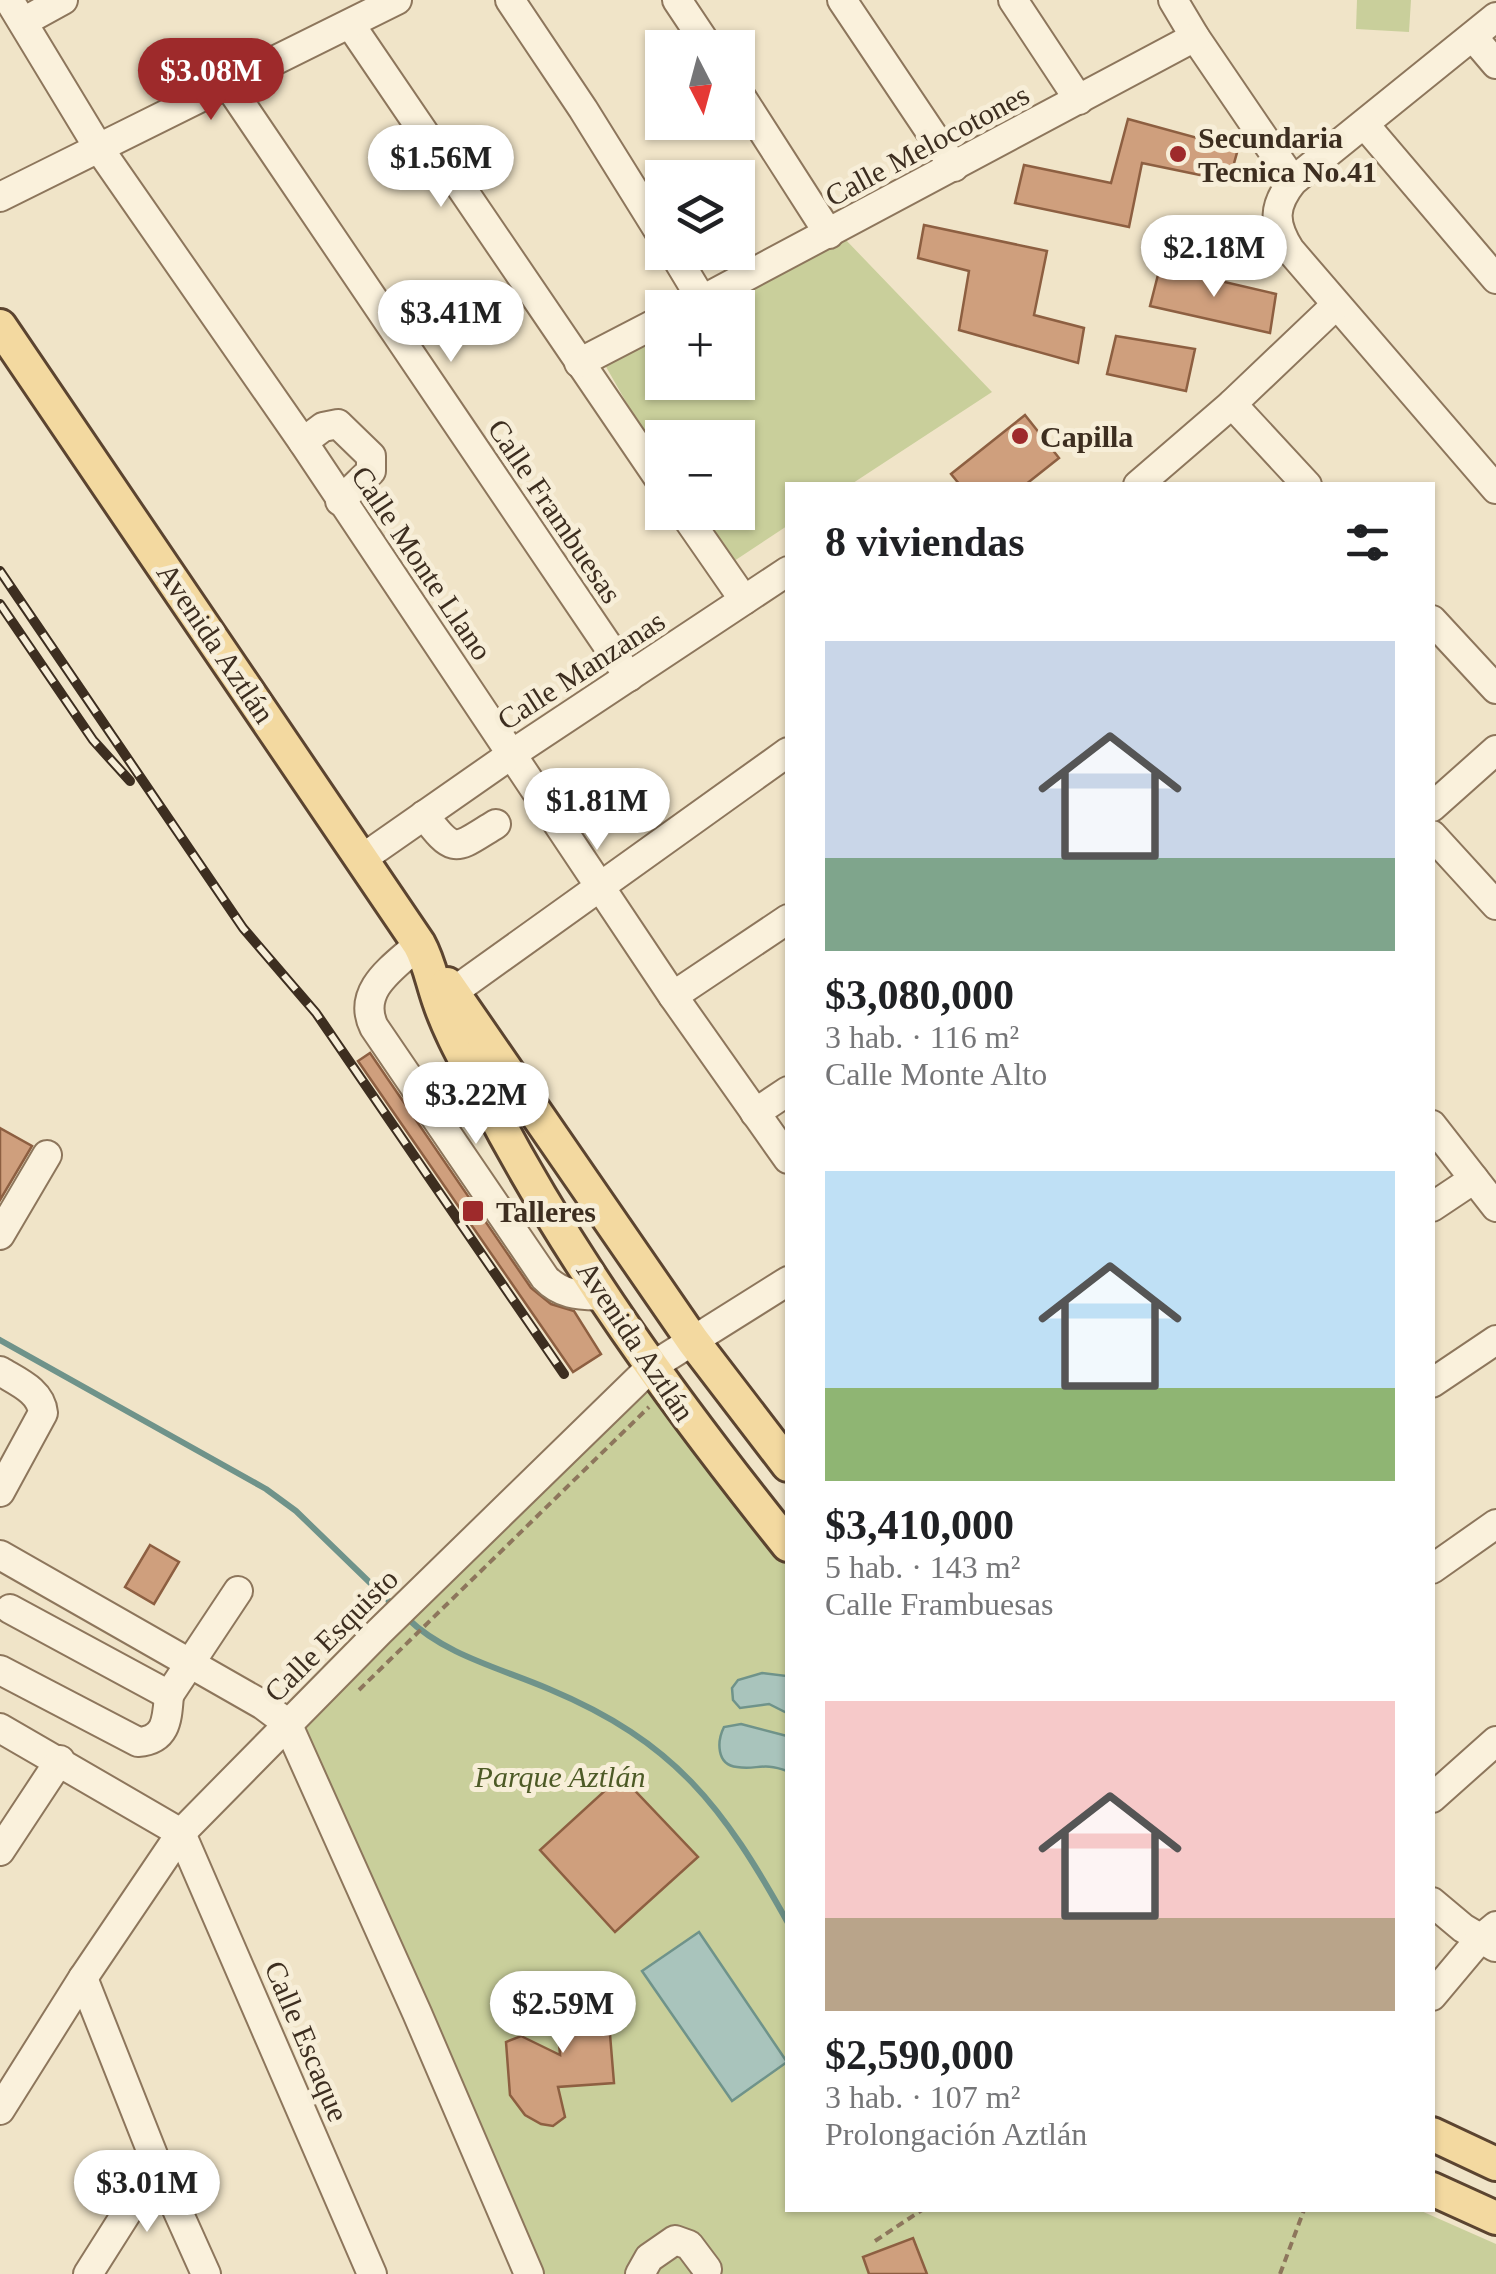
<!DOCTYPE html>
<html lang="es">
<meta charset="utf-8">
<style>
body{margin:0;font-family:Georgia,serif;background:#f6f6f6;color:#202124;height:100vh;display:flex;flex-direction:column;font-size:38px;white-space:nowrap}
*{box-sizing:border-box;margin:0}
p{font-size:32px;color:#757577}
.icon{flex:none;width:55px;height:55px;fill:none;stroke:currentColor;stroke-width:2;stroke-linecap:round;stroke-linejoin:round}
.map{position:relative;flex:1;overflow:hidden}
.side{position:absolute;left:785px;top:482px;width:650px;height:1730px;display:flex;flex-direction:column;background:#fff;border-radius:0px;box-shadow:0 2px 8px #0004}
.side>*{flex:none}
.needle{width:65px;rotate:174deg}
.buttons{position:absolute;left:645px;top:30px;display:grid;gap:20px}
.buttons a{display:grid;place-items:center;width:110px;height:110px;border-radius:0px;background:#fff;box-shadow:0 2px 8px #0004;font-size:50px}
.price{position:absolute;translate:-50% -85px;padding:0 22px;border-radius:35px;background:#fff;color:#222;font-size:32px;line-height:65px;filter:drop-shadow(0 2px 5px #0008)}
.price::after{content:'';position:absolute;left:50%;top:60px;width:30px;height:22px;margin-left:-15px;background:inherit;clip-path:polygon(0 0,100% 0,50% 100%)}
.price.current{background:#9e2a2b;color:#fff}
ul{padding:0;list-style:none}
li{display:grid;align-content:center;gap:20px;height:530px;padding:0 40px}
li span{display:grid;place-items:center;height:310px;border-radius:0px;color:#555}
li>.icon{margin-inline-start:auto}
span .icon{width:180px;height:180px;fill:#fffc;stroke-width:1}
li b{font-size:42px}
h2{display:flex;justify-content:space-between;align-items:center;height:120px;padding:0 40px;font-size:42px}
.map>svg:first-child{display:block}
</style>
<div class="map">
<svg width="1496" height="2274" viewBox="0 0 1496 2274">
<rect width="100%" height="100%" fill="#f0e4c8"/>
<g fill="#c9cf9b">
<path d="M1357,0H1411L1409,32L1356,29Z"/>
<path d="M844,238L992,392L850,485H788L787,526L722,569L690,513L738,512V438H662V465L605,365L662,334V382H738V308L713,307Z"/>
<path d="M651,1367L787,1541L788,2210H1419L1496,2244V2274H528L287,1723Z"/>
</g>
<g fill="#a9c4bc" stroke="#6f938a" stroke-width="2.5">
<path d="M762,1673L787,1676V1713L769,1704L740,1708L733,1700L732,1688L738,1680Z"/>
<path d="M741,1724L787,1736V1771C763,1762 757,1770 737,1767C716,1765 717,1741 724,1727Z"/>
<path d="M699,1932L787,2062L732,2101L642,1971Z"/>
</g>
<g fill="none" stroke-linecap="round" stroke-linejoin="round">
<g stroke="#6f938a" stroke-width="6">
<path d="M0,1340L266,1489L296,1511L394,1606"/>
<path d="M407,1618C445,1655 500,1668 549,1689C675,1742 723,1806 788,1923"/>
</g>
</g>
<g fill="#cf9f7d" stroke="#8d5f41" stroke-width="2.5">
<path d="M1128,119L1238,149L1229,181L1142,163L1129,227L1015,203L1024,165L1111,183Z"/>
<path d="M924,225L1047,251L1034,315L1084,328L1078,363L959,330L969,271L918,258Z"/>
<path d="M1160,267L1276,294L1270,333L1150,306Z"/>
<path d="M1116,336L1195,349L1186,391L1107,374Z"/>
<path d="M1025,415L1059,458L1025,485H960L951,474Z"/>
<path d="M370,1053L531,1288L551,1304L574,1311L601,1354L573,1372L358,1061Z"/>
<path d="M0,1128L32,1146L0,1200Z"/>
<path d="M150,1545L179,1562L154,1604L125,1587Z"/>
<path d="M621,1776L698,1857L615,1932L540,1850Z"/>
<path d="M606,1986L614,2083L558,2087L565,2117L553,2126L541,2124L525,2115L510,2095L506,2042L521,2036L560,2055L555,1991Z"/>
<path d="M913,2238L927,2274H869L863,2257Z"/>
</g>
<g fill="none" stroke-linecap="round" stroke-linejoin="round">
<defs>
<g id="minor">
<path d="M9,0L98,147L303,442L673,996L788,1159"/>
<path d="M510,0L583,109L662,236"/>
<path d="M677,0L709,48"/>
<path d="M842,0L954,167"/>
<path d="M1013,0L1079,100"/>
<path d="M1173,0L1195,37L1293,181"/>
<path d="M1496,17L1293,181C1273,206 1273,223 1290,250L1496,489"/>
<path d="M23,22L63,0"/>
<path d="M350,24L662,483"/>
<path d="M1473,37L1496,64"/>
<path d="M227,83L629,677"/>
<path d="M738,92L829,234"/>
<path d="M1365,125L1496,279"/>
<path d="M0,197L397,0"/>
<path d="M673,252L702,300"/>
<path d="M687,308L1195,37"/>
<path d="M579,363L662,320"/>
<path d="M1232,404L1307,485"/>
<path d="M303,442L323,427L338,424L371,456V471L340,501"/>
<path d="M1138,485L1232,404L1336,305"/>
<path d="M683,512L744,600"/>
<path d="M1432,620L1496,689"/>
<path d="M1432,807L1496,750"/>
<path d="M424,815C455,856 455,849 496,824"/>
<path d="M1432,835L1496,905"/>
<path d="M363,858L512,754L788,571"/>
<path d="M419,944C394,967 356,990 374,1027L545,1278C562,1296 581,1295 604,1296"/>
<path d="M673,996L788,919"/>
<path d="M439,1002L788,752"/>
<path d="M755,1113L788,1091"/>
<path d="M1432,1125L1496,1207"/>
<path d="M1432,1207L1474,1179"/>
<path d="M0,1235L47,1155"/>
<path d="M0,1371C18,1382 41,1391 43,1413L0,1492"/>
<path d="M1432,1383L1496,1340"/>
<path d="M0,1555L263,1705L287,1723L417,2013L529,2274"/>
<path d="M1432,1569L1496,1524"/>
<path d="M10,1609L169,1695L238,1591"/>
<path d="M0,1670L138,1742C167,1740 167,1719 169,1695"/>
<path d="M0,1728L181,1833L372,2274"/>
<path d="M1432,1798L1496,1741"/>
<path d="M0,1851L60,1760"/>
<path d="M1432,1902L1463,1928L1495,1947"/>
<path d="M83,1978L157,2165L206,2274"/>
<path d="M1432,1996L1479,1940L1496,1926"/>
<path d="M0,2110L83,1978L181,1833L379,1632L651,1367L788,1281"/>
<path d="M88,2274L157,2165"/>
<path d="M640,2274L649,2258L675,2240L689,2245L707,2269"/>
</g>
<g id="major">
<path d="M0,326L419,944C429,962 432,981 439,1001C450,1034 469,1066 485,1097C568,1258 675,1404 788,1545"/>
<path d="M447,984L693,1341L788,1465"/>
<path d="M1432,2134L1496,2164"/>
<path d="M1432,2189L1496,2218"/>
</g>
</defs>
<use href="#minor" stroke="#8d765c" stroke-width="32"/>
<use href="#major" stroke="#5b4430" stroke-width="38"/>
<g stroke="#8d765c" stroke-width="4" stroke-dasharray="8 5" stroke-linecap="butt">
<path d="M359,1690L649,1407"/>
<path d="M875,2241L922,2210"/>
<path d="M1280,2274L1304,2210"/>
</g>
<use href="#minor" stroke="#faf1dc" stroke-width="28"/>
<use href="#major" stroke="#f3d9a0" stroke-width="32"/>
<defs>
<g id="rail">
<path d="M0,571L243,928L316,1013L564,1374"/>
<path d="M0,604L93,740L130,781"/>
</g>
</defs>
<use href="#rail" stroke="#3d2e20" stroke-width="10"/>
<use href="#rail" stroke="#f7eed8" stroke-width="6" stroke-dasharray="19" stroke-linecap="butt"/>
</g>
<g fill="#9e2a2b" stroke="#f7eed8" stroke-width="4">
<circle cx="1178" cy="154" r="10"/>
<circle cx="1020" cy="436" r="10"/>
<rect x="461" y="1199" width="24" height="24" rx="5"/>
</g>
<g text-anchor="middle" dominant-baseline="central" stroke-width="10" stroke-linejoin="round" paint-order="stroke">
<g font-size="30" font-weight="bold" fill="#3d2e20" stroke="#f7eed8" text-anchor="start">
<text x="1198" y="137">Secundaria<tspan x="1198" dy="34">Tecnica No.41</tspan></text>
<text x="1040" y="436">Capilla</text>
<text x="496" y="1211">Talleres</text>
</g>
<g font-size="30" fill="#3d2e20" stroke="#f7eed8">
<text transform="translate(927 145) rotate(-28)">Calle Melocotones</text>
<text transform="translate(555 511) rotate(56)">Calle Frambuesas</text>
<text transform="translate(422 563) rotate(56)">Calle Monte Llano</text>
<text transform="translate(216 643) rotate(56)">Avenida Aztlán</text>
<text transform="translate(581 670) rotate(-33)">Calle Manzanas</text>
<text transform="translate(636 1341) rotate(56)">Avenida Aztlán</text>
<text transform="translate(331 1635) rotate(-45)">Calle Esquisto</text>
<text transform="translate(307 2041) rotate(67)">Calle Escaque</text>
</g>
<g font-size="30" font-style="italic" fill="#4d5a26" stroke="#f7eed8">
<text x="560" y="1776">Parque Aztlán</text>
</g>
</g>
</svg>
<div class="buttons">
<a><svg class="needle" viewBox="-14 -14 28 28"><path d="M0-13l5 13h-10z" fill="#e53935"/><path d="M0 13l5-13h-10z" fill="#757577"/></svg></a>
<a><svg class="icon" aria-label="layers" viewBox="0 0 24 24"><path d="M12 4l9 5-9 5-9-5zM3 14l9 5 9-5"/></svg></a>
<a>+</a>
<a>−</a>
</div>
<b class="price current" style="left:211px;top:123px">$3.08M</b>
<b class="price" style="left:441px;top:210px">$1.56M</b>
<b class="price" style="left:1214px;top:300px">$2.18M</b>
<b class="price" style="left:451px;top:365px">$3.41M</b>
<b class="price" style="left:597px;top:853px">$1.81M</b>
<b class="price" style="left:476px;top:1147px">$3.22M</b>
<b class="price" style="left:563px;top:2056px">$2.59M</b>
<b class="price" style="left:147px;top:2235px">$3.01M</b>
<section class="side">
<h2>8 viviendas<svg class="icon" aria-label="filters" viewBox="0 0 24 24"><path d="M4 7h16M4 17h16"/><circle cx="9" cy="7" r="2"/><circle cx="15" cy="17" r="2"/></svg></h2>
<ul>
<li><span style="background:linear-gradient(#c9d6e8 70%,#7fa58c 0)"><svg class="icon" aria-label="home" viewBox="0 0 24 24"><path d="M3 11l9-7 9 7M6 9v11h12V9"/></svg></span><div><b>$3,080,000</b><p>3 hab. · 116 m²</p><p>Calle Monte Alto</p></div></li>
<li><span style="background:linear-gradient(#bfe0f5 70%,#8fb573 0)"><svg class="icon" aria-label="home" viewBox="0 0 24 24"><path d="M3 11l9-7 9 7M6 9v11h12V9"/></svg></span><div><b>$3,410,000</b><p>5 hab. · 143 m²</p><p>Calle Frambuesas</p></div></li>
<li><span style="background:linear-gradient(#f6c9c9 70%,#b9a48a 0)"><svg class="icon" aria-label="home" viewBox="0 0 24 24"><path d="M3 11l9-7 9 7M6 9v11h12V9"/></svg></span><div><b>$2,590,000</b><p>3 hab. · 107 m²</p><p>Prolongación Aztlán</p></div></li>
</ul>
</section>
</div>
